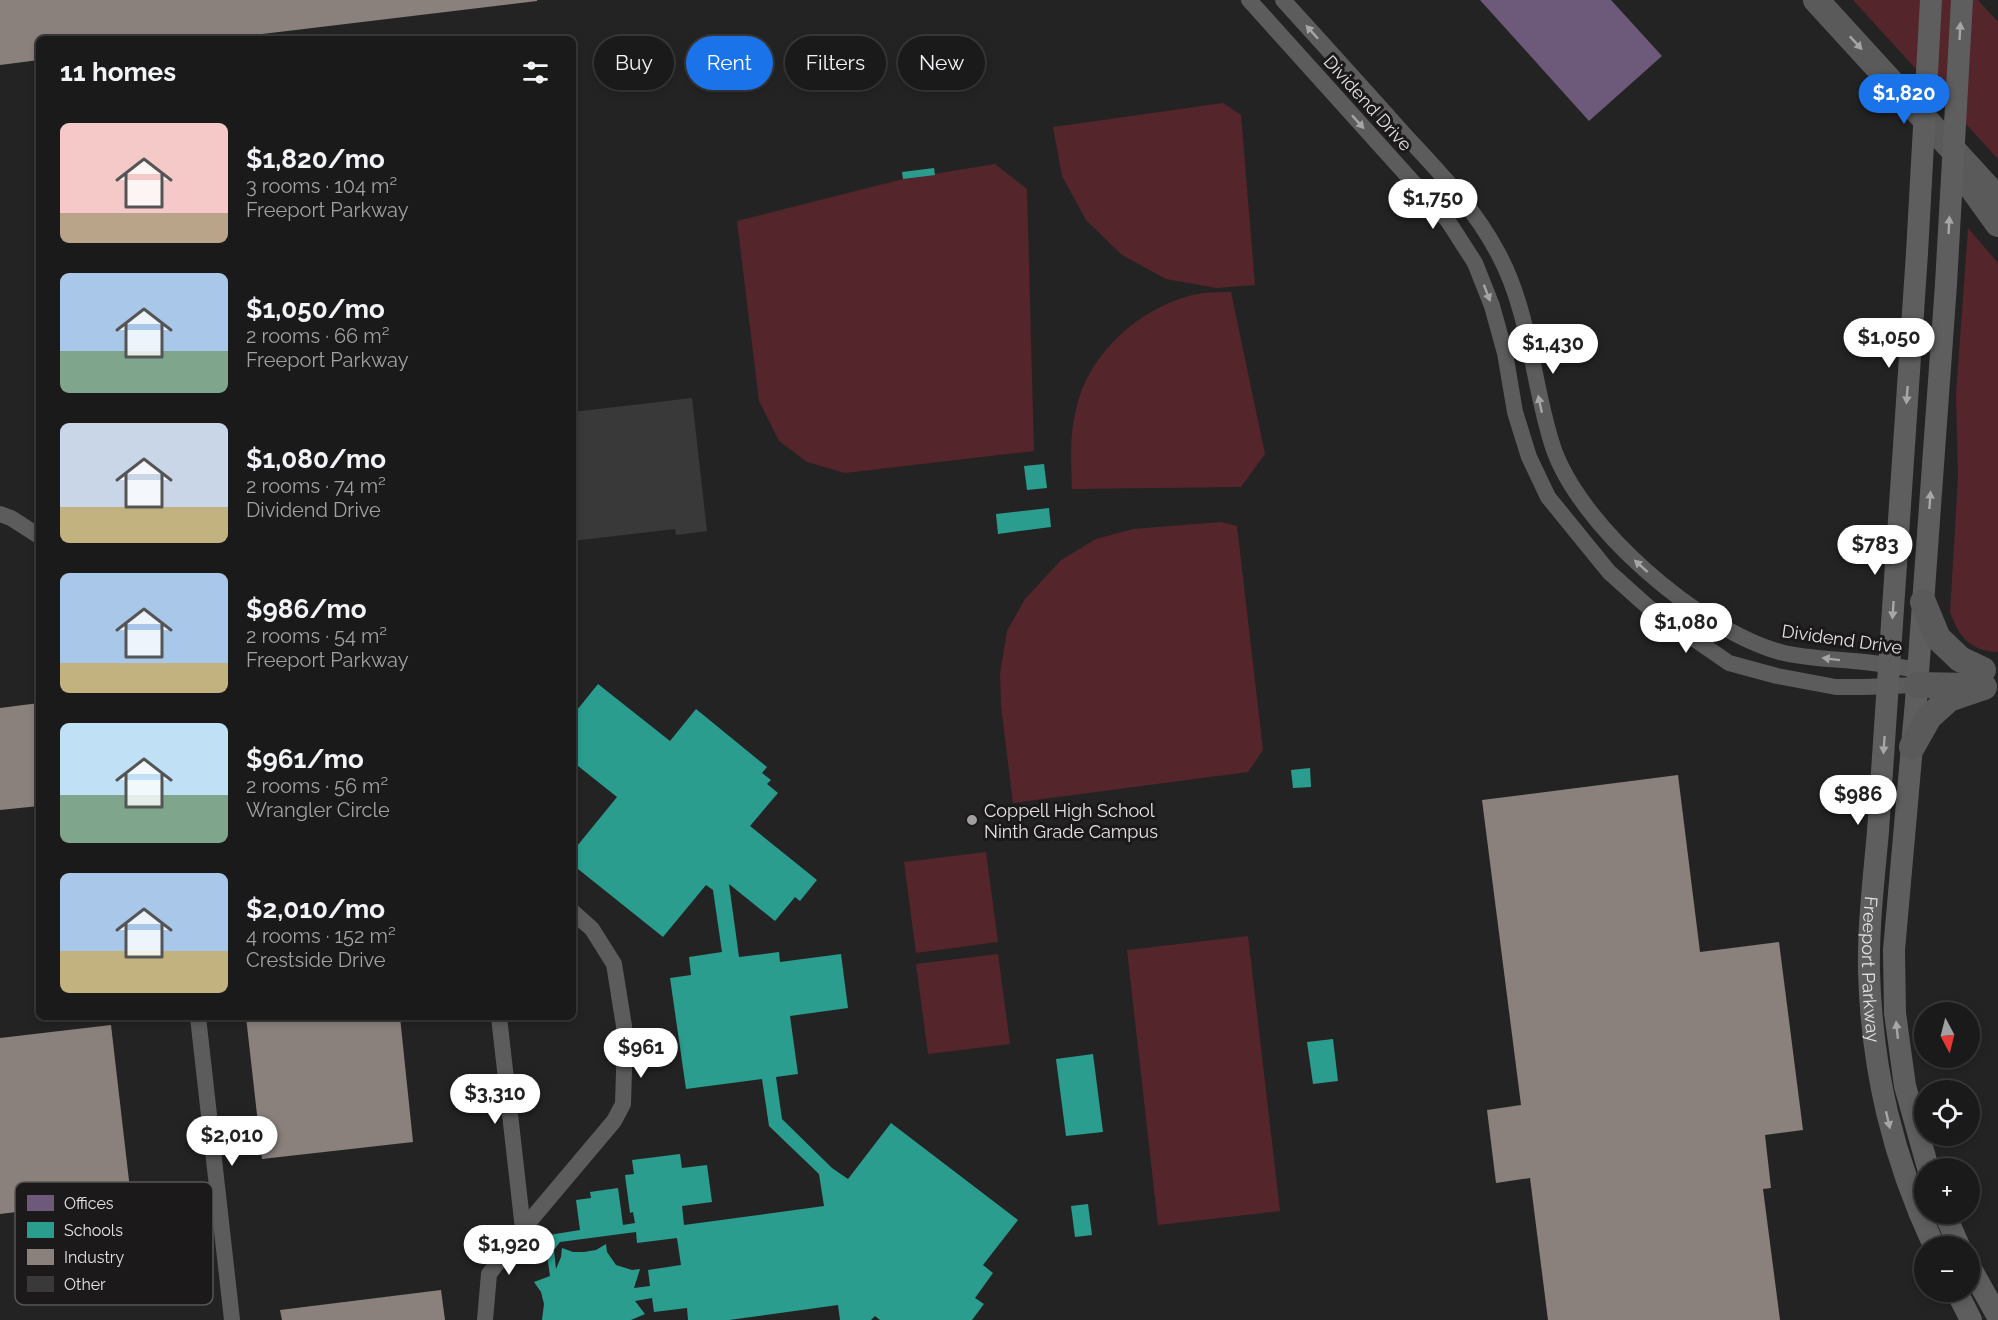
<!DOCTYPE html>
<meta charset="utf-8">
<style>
body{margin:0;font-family:Raleway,sans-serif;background:#242323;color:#f1f3f6;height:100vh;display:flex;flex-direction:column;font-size:22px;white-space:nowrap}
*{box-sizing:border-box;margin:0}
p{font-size:20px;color:#a0a1a2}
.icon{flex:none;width:33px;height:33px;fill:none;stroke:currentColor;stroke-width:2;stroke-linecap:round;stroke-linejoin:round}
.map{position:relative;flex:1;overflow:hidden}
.sheet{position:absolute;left:36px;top:36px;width:540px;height:984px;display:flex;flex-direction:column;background:#1b1a1a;border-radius:9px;box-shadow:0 3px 9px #0003,0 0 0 2px #393839}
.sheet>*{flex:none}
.hud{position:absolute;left:594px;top:36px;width:570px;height:54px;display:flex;gap:12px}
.needle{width:39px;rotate:173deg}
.controls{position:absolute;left:1914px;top:1002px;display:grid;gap:12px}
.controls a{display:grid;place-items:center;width:66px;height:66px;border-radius:50%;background:#1b1a1a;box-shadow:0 3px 9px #0003,0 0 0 2px #393839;font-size:30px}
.price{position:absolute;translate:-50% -51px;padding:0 14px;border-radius:21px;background:#fff;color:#222;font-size:20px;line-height:39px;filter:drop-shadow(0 2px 3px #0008)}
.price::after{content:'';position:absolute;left:50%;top:36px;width:18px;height:14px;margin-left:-9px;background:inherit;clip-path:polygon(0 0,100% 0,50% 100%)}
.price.selected{background:#1a73e8;color:#fff}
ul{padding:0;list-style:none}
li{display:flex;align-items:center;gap:18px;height:150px;padding:0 24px}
li span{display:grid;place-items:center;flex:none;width:168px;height:120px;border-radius:9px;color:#555}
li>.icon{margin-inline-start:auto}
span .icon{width:72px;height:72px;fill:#fffc;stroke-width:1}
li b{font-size:26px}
h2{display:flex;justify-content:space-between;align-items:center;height:72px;padding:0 24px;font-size:26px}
.pill{padding:0 21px;border-radius:27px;background:#1b1a1a;box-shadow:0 3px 9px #0003,0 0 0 2px #393839;font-size:21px;line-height:54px}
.pill.selected{background:#1a73e8;color:#fff}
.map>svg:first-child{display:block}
</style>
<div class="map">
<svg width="1998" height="1320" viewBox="0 0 1998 1320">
<rect width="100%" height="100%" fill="#242323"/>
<g fill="#54252b">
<path d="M1853,0H1978L1998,22V159Z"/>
<path d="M1223,103L1241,115L1255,285L1216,288L1166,279L1122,255L1086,220L1062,176L1053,127Z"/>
<path d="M995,164L1027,189L1034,451L845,473L807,462L779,441L759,401L737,221L903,179Z"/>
<path d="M1968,228L1998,263V652C1969,651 1959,636 1950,612L1958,478L1956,395Z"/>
<path d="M1231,292L1265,454L1241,487L1072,489C1071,461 1069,430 1078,402C1093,348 1147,302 1203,293C1212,292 1222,292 1231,292Z"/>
<path d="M1221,522L1237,526L1263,750L1248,772L1013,803L1001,706L1000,674L1007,631L1025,599L1061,560L1096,539L1133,529Z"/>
<path d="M986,852L998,942L916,953L904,862Z"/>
<path d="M1248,936L1280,1211L1158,1225L1127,950Z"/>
<path d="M998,954L1010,1044L928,1054L916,964Z"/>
</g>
<path fill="#6d597a" d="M1480,0H1611L1662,56L1589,121Z"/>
<g fill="#2a9d8f" fill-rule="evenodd">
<path d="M934,168L935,175L903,179L902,172Z"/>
<path d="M1044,464L1047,488L1027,490L1024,466Z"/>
<path d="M1049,508L1051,527L998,534L996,514Z"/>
<path d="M598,684L670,741L696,709L767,767L762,773L771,780L767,784L778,793L750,826L817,880L800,901L795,897L775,921L729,884L739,957L779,952L780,962L841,954L848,1008L790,1016L798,1074L776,1077L782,1119L832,1168L848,1179L891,1123L1018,1220L983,1265L993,1273L975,1298L984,1304L972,1320H880L875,1316L871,1320H840L838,1305L729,1320H688L687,1308L654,1312L652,1298L635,1301L645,1314L631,1320H542L544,1304L541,1292L534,1282L550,1276L545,1240L549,1235L580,1230L576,1200L591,1198L590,1192L618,1188L623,1225L635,1223L633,1212L630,1213L625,1175L634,1174L632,1160L680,1154L682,1168L707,1165L712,1202L682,1206L684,1225L824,1206L819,1174L769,1126L762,1079L686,1089L670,978L691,975L689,957L722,952L713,890L706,885L663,937L573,865V851L617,797L573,762V730L577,725L573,721V715ZM636,1232L637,1243L677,1238L681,1265L648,1270L650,1286L634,1288L640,1269L632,1270L616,1265L607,1252L606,1244L596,1250L584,1252H573L562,1248L561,1257L556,1269L554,1250L560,1242Z"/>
<path d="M1310,768L1311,787L1293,788L1291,770Z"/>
<path d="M1333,1039L1338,1081L1313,1084L1307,1042Z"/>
<path d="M1093,1054L1103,1132L1066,1136L1056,1059Z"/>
<path d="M1088,1204L1092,1235L1075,1237L1071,1206Z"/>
</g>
<g fill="#8a817c">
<path d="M0,0H537V1L220,39H39V60L0,65Z"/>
<path d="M39,703V806L0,810V708Z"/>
<path d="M1678,775L1700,952L1779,942L1803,1130L1765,1135L1771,1188L1763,1189L1780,1320H1548L1530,1178L1496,1183L1487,1110L1521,1105L1482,800Z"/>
<path d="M246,1017H400L413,1142L262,1159Z"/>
<path d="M111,1025L131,1198L0,1214V1038Z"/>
<path d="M441,1290L445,1320H282L280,1310Z"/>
</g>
<path fill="#393939" d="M692,398L707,531L676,535L675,529L573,541V412Z"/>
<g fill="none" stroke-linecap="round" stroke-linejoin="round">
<g stroke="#5d5c5c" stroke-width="16">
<path d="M1249,0L1448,221L1475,263L1492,306L1505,353L1515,412L1529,457L1548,497L1609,572L1648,607L1729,663L1777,676L1836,687H1863L1917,685"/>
<path d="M1283,0C1323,44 1363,88 1403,133C1439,172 1473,206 1498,253C1530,312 1532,381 1552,444C1577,525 1700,630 1780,652C1807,659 1837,659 1864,662C1882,664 1900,667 1918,670"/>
<path d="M0,514L11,518L39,536"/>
<path d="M198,1017L232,1320"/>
<path d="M499,1017L523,1229"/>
<path d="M485,1320L489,1274L523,1229L614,1121L623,1104L624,1071V1026L614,964L592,929L573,912"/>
</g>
<g stroke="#5e5e5e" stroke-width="22">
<path id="s1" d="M1917,253L1878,831C1874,878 1868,925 1869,972C1872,1071 1893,1158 1934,1246"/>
<path d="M1928,1168L1905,1086L1895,1013L1894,950L1916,701L1946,284"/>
<path d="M1945,1214L1959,1246"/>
<path d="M1970,1267L1998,1317"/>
<path d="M1957,1292L1971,1320"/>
</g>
<g stroke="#5a5a5a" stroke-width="26">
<path d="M1816,0L1998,199"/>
<path d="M1972,188L1998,224"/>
<path d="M1923,602L1938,638L1960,659L1983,670"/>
<path d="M1917,685L1974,686"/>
<path d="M1912,747L1929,717L1949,699L1984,687"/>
</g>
<g stroke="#5e5e5e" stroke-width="22">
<path d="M1917,253L1931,0"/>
<path d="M1946,284L1962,0"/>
</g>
</g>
<defs><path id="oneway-solid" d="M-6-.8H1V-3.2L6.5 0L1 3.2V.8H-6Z" transform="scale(1.5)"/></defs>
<g fill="#a8a7a7">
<use href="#oneway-solid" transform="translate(1960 31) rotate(-87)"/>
<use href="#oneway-solid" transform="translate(1949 225) rotate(-87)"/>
<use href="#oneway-solid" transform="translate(1907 395) rotate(94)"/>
<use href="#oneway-solid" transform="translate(1930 500) rotate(-86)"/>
<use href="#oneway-solid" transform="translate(1893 610) rotate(94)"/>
<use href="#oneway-solid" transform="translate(1884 745) rotate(94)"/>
<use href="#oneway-solid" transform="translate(1897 1030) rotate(-96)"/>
<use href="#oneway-solid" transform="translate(1888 1120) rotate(77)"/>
</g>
<g fill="#a7a6a6">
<use href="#oneway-solid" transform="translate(1312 32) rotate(-132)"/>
<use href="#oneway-solid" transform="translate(1358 122) rotate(48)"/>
<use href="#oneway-solid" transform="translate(1487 293) rotate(69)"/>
<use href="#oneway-solid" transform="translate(1540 404) rotate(-102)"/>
<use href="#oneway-solid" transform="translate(1641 566) rotate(-138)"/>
<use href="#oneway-solid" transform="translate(1831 659) rotate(-173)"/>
</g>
<use fill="#a6a5a5" href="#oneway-solid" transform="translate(1856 43) rotate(47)"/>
<circle fill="#a19f9f" stroke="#1b1919" stroke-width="2" cx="972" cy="820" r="6"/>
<g text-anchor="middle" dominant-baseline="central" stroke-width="6" stroke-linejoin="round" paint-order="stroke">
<g font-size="18" fill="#e4e2e2" stroke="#1b1919">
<text transform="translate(1368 103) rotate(48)">Dividend Drive</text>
<text transform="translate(1842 639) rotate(8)">Dividend Drive</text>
<text stroke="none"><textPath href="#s1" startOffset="718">Freeport Parkway</textPath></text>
</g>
<g font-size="18" fill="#e4e2e2" stroke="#1b1919" text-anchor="start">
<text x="984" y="810">Coppell High School<tspan x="984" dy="21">Ninth Grade Campus</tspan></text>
</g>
</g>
<rect x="15" y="1182" width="198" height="123" rx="9" fill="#1b1919" stroke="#575555" stroke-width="1.5"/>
<rect x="27" y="1195" width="27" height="16" fill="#6d597a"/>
<rect x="27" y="1222" width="27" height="16" fill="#2a9d8f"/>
<rect x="27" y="1249" width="27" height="16" fill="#8a817c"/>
<rect x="27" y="1276" width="27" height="16" fill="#393939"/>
<g font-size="16" fill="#e4e2e2">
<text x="64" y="1209">Offices</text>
<text x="64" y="1236">Schools</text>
<text x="64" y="1263">Industry</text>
<text x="64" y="1290">Other</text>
</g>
</svg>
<div class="controls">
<a><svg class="needle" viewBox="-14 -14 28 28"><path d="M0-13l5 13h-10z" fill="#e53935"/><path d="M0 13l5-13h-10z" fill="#a0a1a2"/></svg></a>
<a><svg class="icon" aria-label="locate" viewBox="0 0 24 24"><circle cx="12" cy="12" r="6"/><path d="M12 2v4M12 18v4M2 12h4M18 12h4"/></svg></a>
<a>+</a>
<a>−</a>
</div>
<b class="price selected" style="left:1904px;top:125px">$1,820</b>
<b class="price" style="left:1433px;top:230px">$1,750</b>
<b class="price" style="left:1889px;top:369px">$1,050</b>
<b class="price" style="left:1553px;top:375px">$1,430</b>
<b class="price" style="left:1875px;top:576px">$783</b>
<b class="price" style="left:1686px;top:654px">$1,080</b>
<b class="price" style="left:1858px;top:826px">$986</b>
<b class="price" style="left:641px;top:1079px">$961</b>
<b class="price" style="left:495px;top:1125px">$3,310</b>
<b class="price" style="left:232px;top:1167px">$2,010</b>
<b class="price" style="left:509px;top:1276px">$1,920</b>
<div class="hud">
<a class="pill">Buy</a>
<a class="pill selected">Rent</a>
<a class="pill">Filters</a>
<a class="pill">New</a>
</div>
<section class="sheet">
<h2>11 homes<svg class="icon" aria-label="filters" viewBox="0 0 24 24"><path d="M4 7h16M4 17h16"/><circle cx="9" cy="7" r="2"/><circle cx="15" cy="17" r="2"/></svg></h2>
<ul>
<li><span style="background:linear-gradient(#f6c9c9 75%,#b9a48a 0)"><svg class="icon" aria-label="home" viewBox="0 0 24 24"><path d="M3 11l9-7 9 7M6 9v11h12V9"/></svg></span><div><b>$1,820/mo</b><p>3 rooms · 104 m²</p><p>Freeport Parkway</p></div></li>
<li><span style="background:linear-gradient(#a9c7e8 65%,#7fa58c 0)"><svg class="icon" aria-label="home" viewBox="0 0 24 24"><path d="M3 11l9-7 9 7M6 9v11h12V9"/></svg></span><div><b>$1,050/mo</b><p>2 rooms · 66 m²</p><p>Freeport Parkway</p></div></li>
<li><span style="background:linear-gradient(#c9d6e8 70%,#c2b280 0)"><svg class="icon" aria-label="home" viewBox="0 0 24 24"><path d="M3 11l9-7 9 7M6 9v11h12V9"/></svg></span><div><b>$1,080/mo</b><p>2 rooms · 74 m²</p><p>Dividend Drive</p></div></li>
<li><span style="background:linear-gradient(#a9c7e8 75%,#c2b280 0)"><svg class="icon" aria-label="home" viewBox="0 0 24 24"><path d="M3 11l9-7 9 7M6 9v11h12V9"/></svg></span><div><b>$986/mo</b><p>2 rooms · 54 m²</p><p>Freeport Parkway</p></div></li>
<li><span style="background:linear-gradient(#bfe0f5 60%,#7fa58c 0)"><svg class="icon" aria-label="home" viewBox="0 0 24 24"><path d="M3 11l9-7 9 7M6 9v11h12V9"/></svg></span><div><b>$961/mo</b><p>2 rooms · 56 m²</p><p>Wrangler Circle</p></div></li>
<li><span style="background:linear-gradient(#a9c7e8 65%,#c2b280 0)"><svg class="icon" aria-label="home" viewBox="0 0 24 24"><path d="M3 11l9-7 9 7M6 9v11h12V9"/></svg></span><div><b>$2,010/mo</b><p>4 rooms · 152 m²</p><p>Crestside Drive</p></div></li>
</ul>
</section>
</div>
